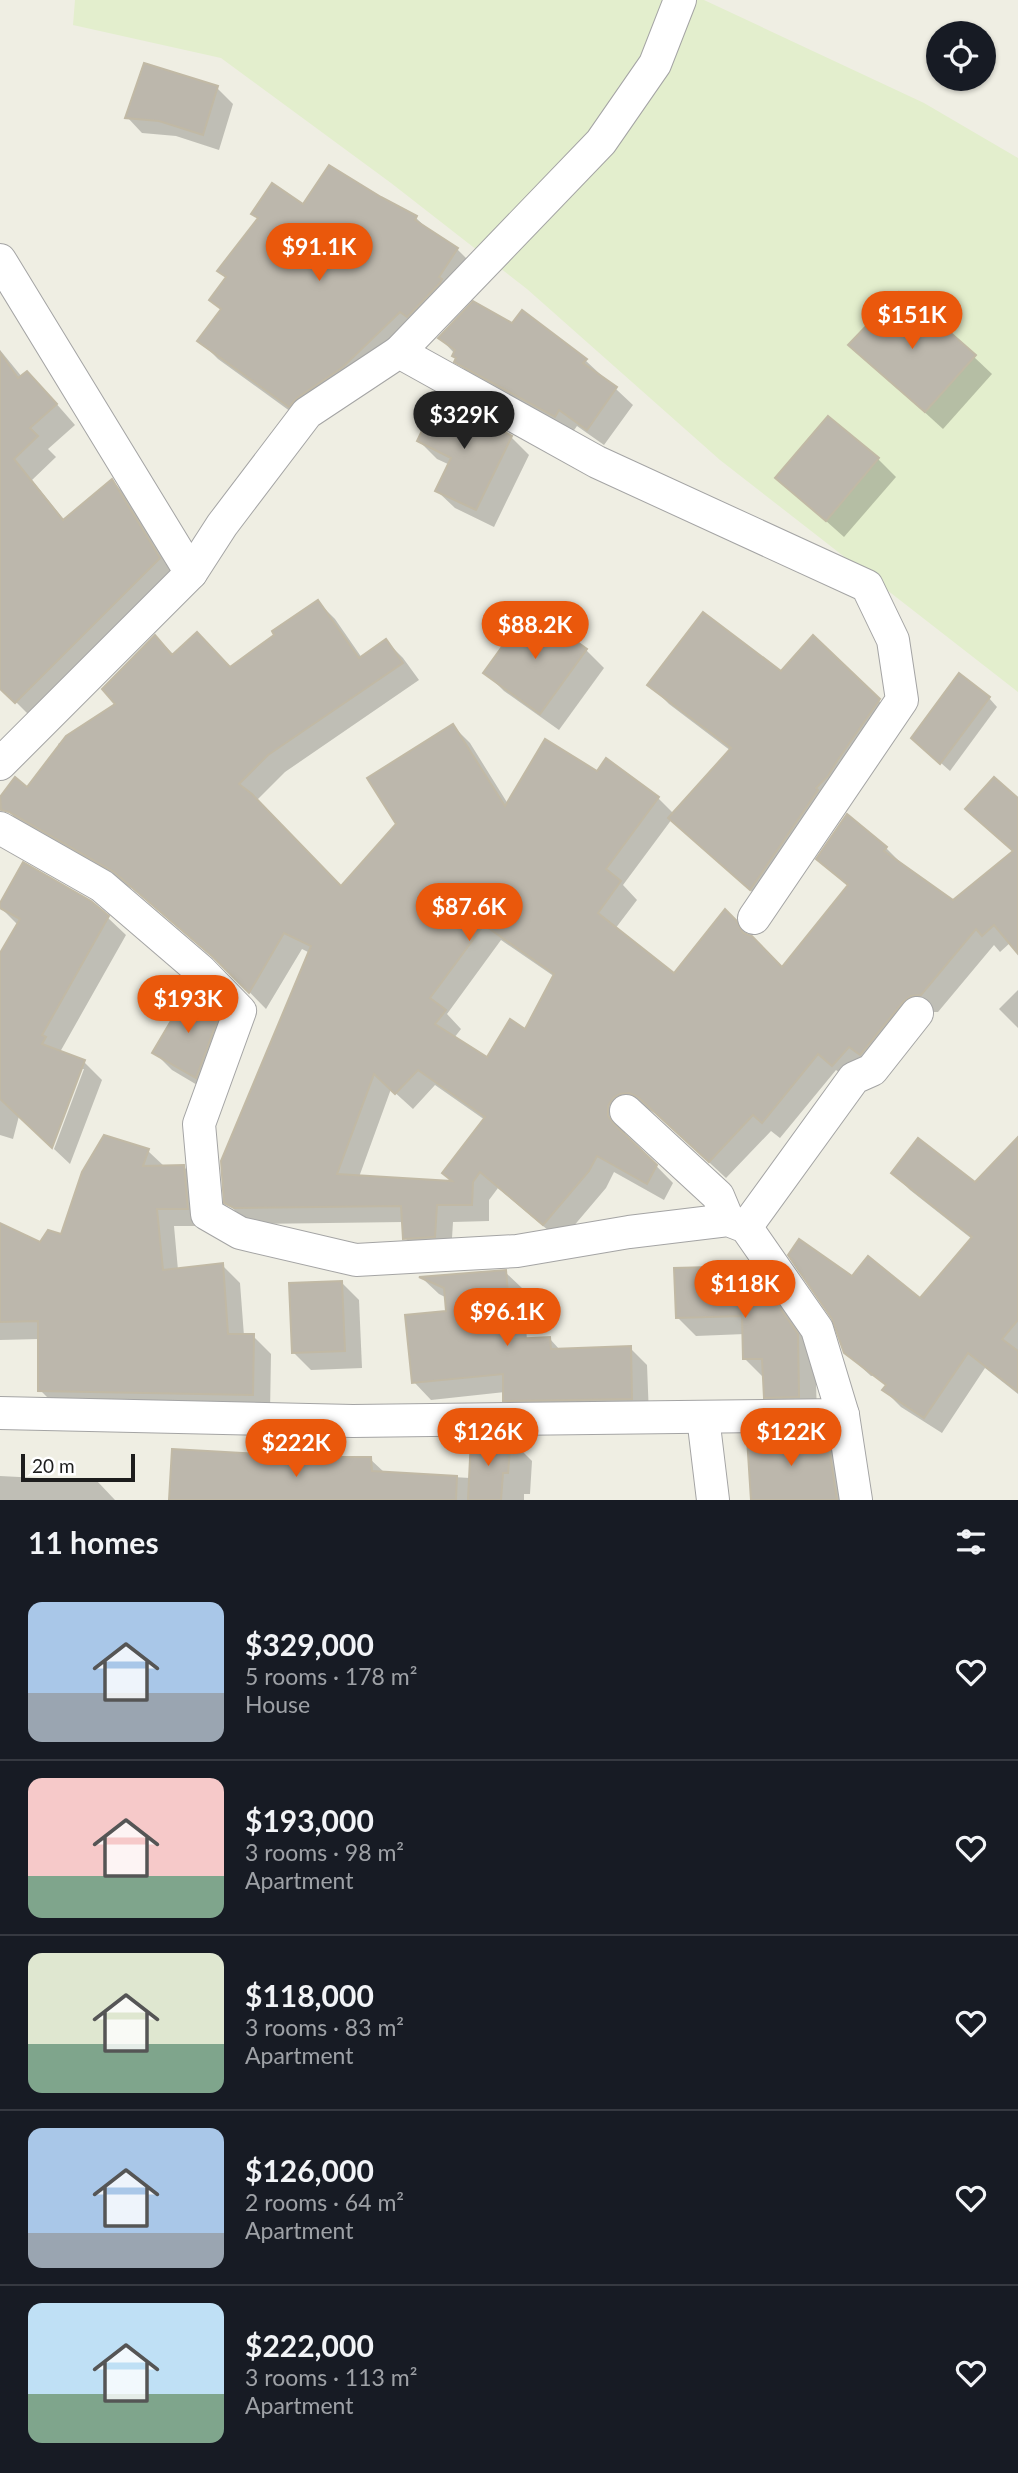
<!DOCTYPE html>
<meta charset="utf-8">
<style>
body{margin:0;font-family:Lato,sans-serif;background:#242831;color:#f1f3f6;height:100vh;display:flex;flex-direction:column;font-size:26px;white-space:nowrap}
*{box-sizing:border-box;margin:0}
p{font-size:23px;color:#9ea1a6}
.icon{flex:none;width:38px;height:38px;fill:none;stroke:currentColor;stroke-width:2;stroke-linecap:round;stroke-linejoin:round}
.map{position:relative;height:1500px;overflow:hidden}
.side{display:flex;flex-direction:column;background:#171b24;flex:1}
.side>*{flex:none}
.controls{position:absolute;left:926px;top:21px;display:grid;gap:14px}
.controls a{display:grid;place-items:center;width:70px;height:70px;border-radius:50%;background:#171b24;box-shadow:0 2px 5px #0004;font-size:35px}
.scale{position:absolute;left:21px;bottom:18px;width:114px;box-sizing:border-box;padding-left:7px;border:4px solid #1d1d1d;border-top:0;font-size:19px;line-height:24px;white-space:nowrap;color:#1d1d1d;-webkit-text-stroke:5px #fff;paint-order:stroke}
.price{position:absolute;translate:-50% -60px;padding:0 16px;border-radius:24px;background:#ea580c;color:#fff;font-size:23px;line-height:46px;filter:drop-shadow(0 2px 4px #0008)}
.price::after{content:'';position:absolute;left:50%;top:42px;width:21px;height:16px;margin-left:-10px;background:inherit;clip-path:polygon(0 0,100% 0,50% 100%)}
.price.on{background:#222;color:#fff}
ul{padding:0;list-style:none}
li{display:flex;align-items:center;gap:21px;height:175px;padding:0 28px}
li+li{border-top:2px solid #363941}
li span{display:grid;place-items:center;flex:none;width:196px;height:140px;border-radius:14px;color:#555}
li>.icon{margin-inline-start:auto}
span .icon{width:84px;height:84px;fill:#fffc;stroke-width:1}
li b{font-size:30px}
h2{display:flex;justify-content:space-between;align-items:center;height:84px;padding:0 28px;font-size:30px}
.map>svg:first-child{display:block}
</style>
<div class="map">
<svg width="1018" height="1500" viewBox="0 0 1018 1500">
<rect width="100%" height="100%" fill="#efeee3"/>
<path fill="#e3eecd" d="M75,0H704L924,103L1018,158V692L720,460L527,289L391,183L221,58L73,25Z"/>
<g fill="#0003" fill-rule="evenodd">
<path d="M217,88L233,104L219,150L176,136L142,133L127,117Z"/>
<path d="M380,199L416,218L431,232L457,249L476,268L309,425L218,359L199,340L222,310L211,300L227,279L220,271L259,219L254,214Z"/>
<path d="M440,338L585,360L633,405L604,445L577,426L572,433L473,378L456,361L455,354Z"/>
<path d="M851,345L974,357L992,374L943,429Z"/>
<path d="M0,350L22,377L47,393L75,425L48,449L56,457L32,480L65,521L112,481L132,501L179,578L36,722L0,686Z"/>
<path d="M511,437L529,455L494,527L455,508L437,491L450,465L437,459L419,441Z"/>
<path d="M878,459L896,477L844,537L778,478Z"/>
<path d="M318,602L335,619L362,658L386,641L403,658L419,680L285,772L256,801L341,888L398,824L453,726L470,743L508,804L598,773L658,798L674,814L731,751L669,704L650,685L781,673L813,638L899,720L771,909L672,819L623,885L637,900L615,929L674,976L725,912L783,969L849,887L818,859L886,848L903,865L953,902L1015,852L1018,801V951L1011,942L1000,952L994,945L938,1012H928L850,1081L836,1070L780,1138L771,1131L726,1178L657,1114L649,1110H639L624,1125L625,1134L673,1183L664,1200L614,1172L606,1188L561,1241L498,1188L489,1200V1221L453,1222L451,1254L422,1255L405,1238L404,1222L252,1224L244,1219L226,1202L310,953L302,949L266,1009L230,972L133,889L25,828L8,811L150,835L58,744L117,705L156,637L174,655L231,669ZM501,940L555,977L526,1031L488,1060L454,1038L461,1029L447,1014ZM435,1085L485,1120L454,1182L359,1177L391,1089L413,1109Z"/>
<path d="M586,650L604,668L559,730L504,691L486,673Z"/>
<path d="M989,698L997,707L950,771L922,746Z"/>
<path d="M0,907L107,917L126,935L60,1052L84,1062L102,1080L70,1164L54,1149L84,1069H80L19,1116L13,1139L0,1135V957L18,925Z"/>
<path d="M191,990L236,1035L214,1095L172,1070L154,1052Z"/>
<path d="M1018,990V1028L999,1009Z"/>
<path d="M1018,1148V1394L985,1368L942,1433L901,1407L884,1390L887,1386L878,1375L871,1376L845,1352L852,1278L920,1301L972,1239L910,1190L893,1173L975,1185Z"/>
<path d="M148,1151L165,1167H184L202,1185L205,1226H174L178,1270L222,1265L240,1283L244,1336H253L271,1354L270,1413L58,1408L40,1390L39,1339L0,1340V1256L62,1236Z"/>
<path d="M750,1267L768,1286L815,1353L817,1414L783,1415L765,1397L763,1377L745,1359V1334L696,1336L678,1318Z"/>
<path d="M505,1272L523,1289L527,1340L550,1339L560,1350L630,1348L647,1365L649,1416L523,1418L505,1400V1392L431,1400L414,1382L448,1312L447,1298L439,1294L423,1279Z"/>
<path d="M341,1282L359,1300L362,1368L311,1370L293,1352Z"/>
<path d="M827,1435L847,1456L854,1500H756Z"/>
<path d="M510,1439L532,1461L530,1494H524V1500H171L259,1456L262,1459H370L385,1473L470,1478Z"/>
<path d="M0,1476L97,1481L115,1500H0Z"/>
</g>
<g fill="#bcb7ac" stroke="#c1b9a5" stroke-width="2" fill-rule="evenodd">
<path d="M144,63L218,86L203,135L159,121L125,118Z"/>
<path d="M329,165L381,197L417,216L415,220L458,248L439,277L442,279L440,283L407,317L400,312L343,367L297,398L289,407L197,341L221,309L209,300L226,277L217,271L258,218L251,214L272,183L303,204Z"/>
<path d="M899,292L925,315L928,313L976,355L925,412L848,345Z"/>
<path d="M473,301L512,323L522,310L587,359L583,363L617,387L587,430L559,410L555,417L454,362L456,358L452,356L455,350L438,338Z"/>
<path d="M0,352L18,378L27,371L57,404L30,428L38,436L14,459L63,520L112,479L160,558L15,703L0,689Z"/>
<path d="M439,395L512,436L476,510L435,491L451,458L417,441Z"/>
<path d="M828,416L879,458L826,521L775,478Z"/>
<path d="M318,600L359,658L386,639L403,663L268,755L239,784L252,794L341,886L396,824L367,778L453,724L505,806L545,739L597,771L606,758L659,797L606,869L621,881L598,913L674,973L725,909L736,920L743,933L752,936L782,967L848,885L816,859L847,814L887,847L884,851L953,900L1013,851L965,809L994,777L1018,798V954L994,925L982,936L976,929L921,995L911,996L903,1002L860,1055L849,1047L832,1066L818,1054L762,1123L753,1115L709,1162L638,1097L629,1093L620,1094L613,1098L608,1106V1116L614,1124L657,1165L647,1184L597,1156L589,1171L543,1225L480,1172L473,1182L472,1205H437L435,1237L403,1239L401,1206L234,1208L224,1203L221,1161L311,946L284,933L249,993L213,957L114,872L9,812L1,810L0,797L15,777L27,787L66,736L115,704L102,689L155,635L172,655L197,632L230,667L274,635L272,631ZM484,925L554,974L525,1029L510,1019L487,1057L435,1024L446,1010L430,998ZM418,1070L485,1117L442,1173L452,1181L337,1174L374,1074L395,1094Z"/>
<path d="M530,608L587,649L540,714L483,673Z"/>
<path d="M703,612L781,671L813,635L880,699L837,761L828,776L816,788L818,790L750,890L668,818L731,748L647,685Z"/>
<path d="M959,673L990,697L940,764L911,738Z"/>
<path d="M23,862L91,901L109,916L42,1035L46,1037L42,1044L85,1060L52,1148L0,1099V953L20,919L0,908V903Z"/>
<path d="M191,987L219,1016L196,1078L152,1053Z"/>
<path d="M104,1135L149,1149L143,1166L184,1165L188,1209H157L163,1270L223,1263L228,1334H254L253,1395L38,1391V1321L0,1322V1223L40,1242L48,1230L61,1234L82,1172Z"/>
<path d="M1018,1137V1320L1002,1339L1018,1351V1392L968,1353L924,1418L882,1390L886,1385L844,1353L832,1319L788,1255L799,1239L852,1276L868,1256L920,1298L972,1237L891,1173L918,1138L975,1182Z"/>
<path d="M751,1266L798,1334L799,1397L764,1398L762,1359H743L742,1316L676,1318L674,1268Z"/>
<path d="M506,1270L512,1339L550,1337L551,1349L631,1346L632,1399L503,1401V1374L412,1383L405,1315L446,1311L444,1288L419,1277Z"/>
<path d="M342,1281L345,1351L292,1353L289,1283Z"/>
<path d="M765,1434H827L837,1500H751L747,1438L765,1436Z"/>
<path d="M471,1438H511L508,1473H503L501,1500H468Z"/>
<path d="M172,1449L260,1454V1457H371L372,1471L457,1476L456,1500H169Z"/>
</g>
<g fill="none" stroke-linecap="round" stroke-linejoin="round">
<defs>
<g id="street">
<path d="M0,260L191,573"/>
<path d="M399,352L601,142L655,64L680,0"/>
<path d="M0,764L191,573L222,525L307,413L399,352L597,462L867,586L893,640L902,700L754,918"/>
<path d="M0,828L102,886L201,971L240,1011L199,1124L207,1214L240,1233L356,1260L517,1251L629,1232L728,1220L746,1227L817,1329L843,1415L856,1500"/>
<path d="M626,1111L718,1196L728,1220"/>
<path d="M746,1227L854,1078L872,1070L917,1013"/>
<path d="M0,1413L353,1421L843,1415"/>
<path d="M703,1417L713,1500"/>
</g>
</defs>
<use href="#street" stroke="#a4a4a4" stroke-width="34"/>
<use href="#street" stroke="#fff" stroke-width="32"/>
</g>
</svg>
<div class="controls">
<a><svg class="icon" aria-label="locate" viewBox="0 0 24 24"><circle cx="12" cy="12" r="6"/><path d="M12 2v4M12 18v4M2 12h4M18 12h4"/></svg></a>
</div>
<div class="scale">20 m</div>
<b class="price" style="left:319px;top:283px">$91.1K</b>
<b class="price" style="left:912px;top:351px">$151K</b>
<b class="price on" style="left:464px;top:451px">$329K</b>
<b class="price" style="left:535px;top:661px">$88.2K</b>
<b class="price" style="left:469px;top:943px">$87.6K</b>
<b class="price" style="left:188px;top:1035px">$193K</b>
<b class="price" style="left:745px;top:1320px">$118K</b>
<b class="price" style="left:507px;top:1348px">$96.1K</b>
<b class="price" style="left:488px;top:1468px">$126K</b>
<b class="price" style="left:791px;top:1468px">$122K</b>
<b class="price" style="left:296px;top:1479px">$222K</b>
</div>
<section class="side">
<h2>11 homes<svg class="icon" aria-label="filters" viewBox="0 0 24 24"><path d="M4 7h16M4 17h16"/><circle cx="9" cy="7" r="2"/><circle cx="15" cy="17" r="2"/></svg></h2>
<ul>
<li><span style="background:linear-gradient(#a9c7e8 65%,#9aa5b1 0)"><svg class="icon" aria-label="home" viewBox="0 0 24 24"><path d="M3 11l9-7 9 7M6 9v11h12V9"/></svg></span><div><b>$329,000</b><p>5 rooms · 178 m²</p><p>House</p></div><svg class="icon" aria-label="heart" viewBox="0 0 24 24"><path d="M12 20l-8-8c-3-5 5-10 8-4 3-6 11-1 8 4z"/></svg></li>
<li><span style="background:linear-gradient(#f6c9c9 70%,#7fa58c 0)"><svg class="icon" aria-label="home" viewBox="0 0 24 24"><path d="M3 11l9-7 9 7M6 9v11h12V9"/></svg></span><div><b>$193,000</b><p>3 rooms · 98 m²</p><p>Apartment</p></div><svg class="icon" aria-label="heart" viewBox="0 0 24 24"><path d="M12 20l-8-8c-3-5 5-10 8-4 3-6 11-1 8 4z"/></svg></li>
<li><span style="background:linear-gradient(#dfe7d0 65%,#7fa58c 0)"><svg class="icon" aria-label="home" viewBox="0 0 24 24"><path d="M3 11l9-7 9 7M6 9v11h12V9"/></svg></span><div><b>$118,000</b><p>3 rooms · 83 m²</p><p>Apartment</p></div><svg class="icon" aria-label="heart" viewBox="0 0 24 24"><path d="M12 20l-8-8c-3-5 5-10 8-4 3-6 11-1 8 4z"/></svg></li>
<li><span style="background:linear-gradient(#a9c7e8 75%,#9aa5b1 0)"><svg class="icon" aria-label="home" viewBox="0 0 24 24"><path d="M3 11l9-7 9 7M6 9v11h12V9"/></svg></span><div><b>$126,000</b><p>2 rooms · 64 m²</p><p>Apartment</p></div><svg class="icon" aria-label="heart" viewBox="0 0 24 24"><path d="M12 20l-8-8c-3-5 5-10 8-4 3-6 11-1 8 4z"/></svg></li>
<li><span style="background:linear-gradient(#bfe0f5 65%,#7fa58c 0)"><svg class="icon" aria-label="home" viewBox="0 0 24 24"><path d="M3 11l9-7 9 7M6 9v11h12V9"/></svg></span><div><b>$222,000</b><p>3 rooms · 113 m²</p><p>Apartment</p></div><svg class="icon" aria-label="heart" viewBox="0 0 24 24"><path d="M12 20l-8-8c-3-5 5-10 8-4 3-6 11-1 8 4z"/></svg></li>
</ul>
</section>
